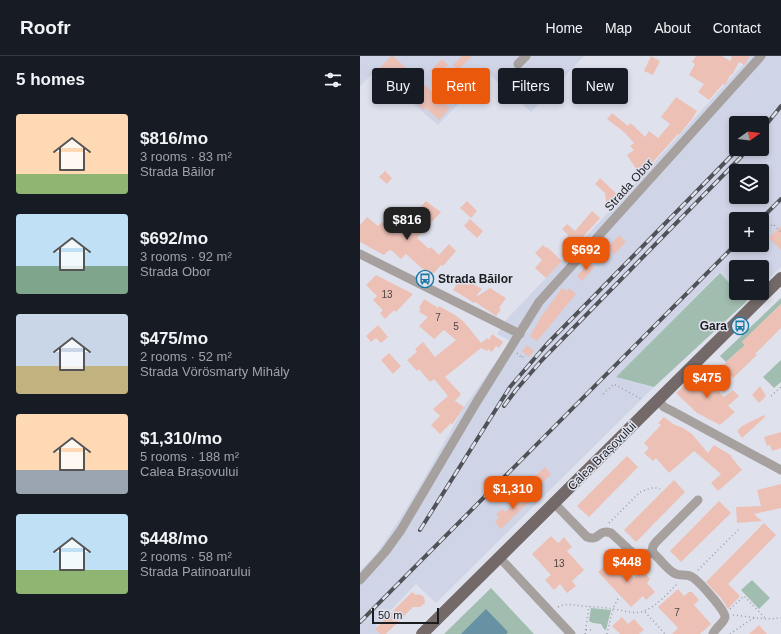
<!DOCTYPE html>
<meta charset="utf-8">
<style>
body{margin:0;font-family:Arial,sans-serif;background:#242831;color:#f1f3f6;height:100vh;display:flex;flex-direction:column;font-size:15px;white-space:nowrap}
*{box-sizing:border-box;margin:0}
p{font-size:13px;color:#9ea1a6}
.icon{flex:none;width:22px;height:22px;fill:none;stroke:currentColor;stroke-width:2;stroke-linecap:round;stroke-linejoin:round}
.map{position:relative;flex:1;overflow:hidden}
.panel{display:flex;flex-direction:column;background:#171b24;width:360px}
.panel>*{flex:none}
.top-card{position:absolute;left:12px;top:12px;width:349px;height:36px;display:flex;gap:8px}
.needle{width:26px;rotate:75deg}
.fabs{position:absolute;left:369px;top:60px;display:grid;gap:8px}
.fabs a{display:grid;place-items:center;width:40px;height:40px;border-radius:4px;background:#171b24;box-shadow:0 2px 6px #0003;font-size:20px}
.scale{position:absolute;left:12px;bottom:10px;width:67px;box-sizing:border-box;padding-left:4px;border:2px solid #1b1c20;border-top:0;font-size:11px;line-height:14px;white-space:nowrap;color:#1b1c20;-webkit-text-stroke:3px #dfe2ed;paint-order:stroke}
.price{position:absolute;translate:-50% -34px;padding:0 9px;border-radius:8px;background:#ea580c;color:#fff;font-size:13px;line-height:26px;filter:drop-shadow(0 1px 2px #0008)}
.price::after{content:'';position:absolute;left:50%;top:24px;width:12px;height:9px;margin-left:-6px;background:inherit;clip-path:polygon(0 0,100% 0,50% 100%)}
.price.current{background:#222;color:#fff}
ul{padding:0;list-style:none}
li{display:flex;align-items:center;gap:12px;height:100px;padding:0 16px}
li span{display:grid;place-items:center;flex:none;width:112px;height:80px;border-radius:4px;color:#555}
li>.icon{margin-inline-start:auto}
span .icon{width:48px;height:48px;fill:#fffc;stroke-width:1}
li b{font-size:17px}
h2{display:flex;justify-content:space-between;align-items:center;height:48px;padding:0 16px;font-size:17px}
.tag{padding:0 14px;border-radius:4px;background:#171b24;box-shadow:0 2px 6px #0003;font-size:14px;line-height:36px}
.tag.current{background:#ea580c;color:#fff}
header{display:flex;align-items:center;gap:24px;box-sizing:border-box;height:56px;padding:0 20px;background:#171b24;border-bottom:1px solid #363941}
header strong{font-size:19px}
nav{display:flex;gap:22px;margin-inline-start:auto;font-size:14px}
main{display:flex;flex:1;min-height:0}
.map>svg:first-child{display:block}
</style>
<header>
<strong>Roofr</strong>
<nav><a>Home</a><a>Map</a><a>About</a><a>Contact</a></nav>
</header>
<main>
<section class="panel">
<h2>5 homes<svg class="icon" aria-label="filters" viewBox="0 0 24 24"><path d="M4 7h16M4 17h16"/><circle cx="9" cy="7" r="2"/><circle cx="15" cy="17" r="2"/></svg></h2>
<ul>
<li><span style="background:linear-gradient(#ffd9b3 75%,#8fb573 0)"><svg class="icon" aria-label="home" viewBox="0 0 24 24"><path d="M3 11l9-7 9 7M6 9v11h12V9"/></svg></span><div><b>$816/mo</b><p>3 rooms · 83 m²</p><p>Strada Băilor</p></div></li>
<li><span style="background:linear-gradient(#bfe0f5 65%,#7fa58c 0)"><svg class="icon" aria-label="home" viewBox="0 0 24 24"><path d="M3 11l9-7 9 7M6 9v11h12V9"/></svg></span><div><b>$692/mo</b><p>3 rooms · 92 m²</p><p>Strada Obor</p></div></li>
<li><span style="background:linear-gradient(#c9d6e8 65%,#c2b280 0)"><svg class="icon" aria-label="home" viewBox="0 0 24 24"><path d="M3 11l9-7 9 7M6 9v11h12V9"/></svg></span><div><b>$475/mo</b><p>2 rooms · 52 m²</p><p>Strada Vörösmarty Mihály</p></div></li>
<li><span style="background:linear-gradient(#ffd9b3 70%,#9aa5b1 0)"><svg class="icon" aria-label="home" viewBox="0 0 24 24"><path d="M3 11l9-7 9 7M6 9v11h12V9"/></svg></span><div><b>$1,310/mo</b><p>5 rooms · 188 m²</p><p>Calea Brașovului</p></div></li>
<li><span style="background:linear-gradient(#bfe0f5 70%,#8fb573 0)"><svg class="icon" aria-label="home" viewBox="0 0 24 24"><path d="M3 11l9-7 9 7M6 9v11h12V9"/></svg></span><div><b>$448/mo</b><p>2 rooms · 58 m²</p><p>Strada Patinoarului</p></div></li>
</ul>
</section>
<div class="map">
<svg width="421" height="578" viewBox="0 0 421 578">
<rect width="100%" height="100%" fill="#dfe2ed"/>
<g fill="#cfd5e7" fill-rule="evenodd">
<path d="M0,0H224L171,56L128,17L78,69L21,21L18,25L11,19L0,30Z"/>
<path d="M391,0H421V211L402,230V211H376V234L359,217L256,321L294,331L76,547L56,528L16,570L23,578H0V515L17,497L39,464L62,426L104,351L128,317L152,286L137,278L145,265L264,140ZM376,67H402V93H376ZM376,115H402V141H376ZM376,163H402V189H376Z"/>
<path d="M379,237H395L387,245Z"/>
</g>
<g fill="#a1bdaf">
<path d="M360,217L376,234V237H379L387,245L294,331L256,321Z"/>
<path d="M421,242V248L382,286L385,289L366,306L360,300Z"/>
<path d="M421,304V326L414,332L403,321Z"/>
<path d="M392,524L410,542L399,553L381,534Z"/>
<path d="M131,532L174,578H84Z"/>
<path d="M231,552L251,554L246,574L244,573L241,568L233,567L229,565Z"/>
</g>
<path fill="#6792a3" d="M126,553L148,576L146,578H101Z"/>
<g fill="#edc0b6">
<path d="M31,0H33L90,52L79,64L66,52L64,54L19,13Z"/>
<path d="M102,0H112L98,14L93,9Z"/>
<path d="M291,0L300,5L293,19L284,15Z"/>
<path d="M336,0H362L370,5L372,1L370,0H390L384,9L379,6L372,19L371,18L365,29L363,28L349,44L338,36L344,28L329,19L335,8L332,6Z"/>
<path d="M82,3L88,9L76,21L70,15Z"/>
<path d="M90,16L109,34L104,39L85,21Z"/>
<path d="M316,41L337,55L332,63L323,74L319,79L318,78L293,106L280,119L267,99L274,94L270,90L274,87L264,76L247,63L252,57L268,70L270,67L273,69L285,81L289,75L298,82L310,68L301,61Z"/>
<path d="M25,115L32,122L27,128L19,121Z"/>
<path d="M240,122L260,141L252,151L246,145L245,137L235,128Z"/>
<path d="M66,145L75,152L81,156L57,182L69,193L71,191L79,199L89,188L96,195L83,210L81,209L69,222L61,219L65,215L46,198L41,203L31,194L30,195L29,194L24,199L0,186V169L7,161L18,170L22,166L35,178L44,168L48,171L58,159L55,157Z"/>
<path d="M107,145L117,155L111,162L100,152Z"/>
<path d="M232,155L240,162L213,192L205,185L208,182L207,181L208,179L202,173L207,168L215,175Z"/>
<path d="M110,163L123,175L117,182L104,170Z"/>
<path d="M421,170V194L409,182Z"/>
<path d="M259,179L266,186L254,199L247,192Z"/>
<path d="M183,189L186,192L187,191L202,205L186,222L175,212L182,204L175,197Z"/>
<path d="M229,206L235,211L222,225L217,220Z"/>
<path d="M16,219L53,238L36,256L34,254L25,263L20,257L23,254L13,244L17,240L6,229Z"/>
<path d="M102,221L122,233L117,239L118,240L130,232L146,242L139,252L141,253L136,260L115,246L114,247L108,243L93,234Z"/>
<path d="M202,232L207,235L209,232L216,238L177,285L170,280L181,261Z"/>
<path d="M64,243L78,252L79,250L95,259L104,266L121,287L127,282L129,284L132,278L143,286L139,292L136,290L132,296L128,293L127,295L121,292L85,321L101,338L95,345L104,351L92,369L91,367L80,378L71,369L80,360L73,353L88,340L74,323L70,326L59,313L57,315L47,304L57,296L55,293L63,286L75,301L96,284L84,274L74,283L59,270L68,261L59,256L61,253L59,252Z"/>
<path d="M421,248V272L395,298L397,299L373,322L362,310L385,289L382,286Z"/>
<path d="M18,269L28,281L21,287L16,282L11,286L6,280Z"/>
<path d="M167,289L174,295L169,301L162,295Z"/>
<path d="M29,297L41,310L33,318L21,304Z"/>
<path d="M348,315L353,322L349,326L364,341L373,334L379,340L368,350L375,356L360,369L337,357L316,337L339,316L343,319Z"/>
<path d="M400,330L406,340L399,347L392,339Z"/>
<path d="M404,359L405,361L382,382L377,375L382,370Z"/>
<path d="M304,361L313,368L323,372L332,378L348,397L354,389L372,400L371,401L382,414L358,435L351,427L361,418L334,395L309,417L296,402L293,405L284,397L289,392L284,387L301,369L298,367Z"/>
<path d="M421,376V392L412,395L410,389L407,390L404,381Z"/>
<path d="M267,400L278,411L229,461L217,450Z"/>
<path d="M185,411L191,418L176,433L169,426Z"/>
<path d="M314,424L325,436L276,486L264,474Z"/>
<path d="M421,428V452L394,458L402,465L377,467L376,451L401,450L397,434Z"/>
<path d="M167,435L173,442L141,473L135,466L139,461L136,458L142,453L145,456Z"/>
<path d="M359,445L371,457L321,506L310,495Z"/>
<path d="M404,467L416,479L368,528L380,540L368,553L361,542L346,526Z"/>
<path d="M191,480L198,487L204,481L212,491L207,495L224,514L212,525L216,530L207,537L200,528L194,534L185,524L191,519L172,498Z"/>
<path d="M257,504L274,522L282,514L290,523L287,527L295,536L286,544L283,540L271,551L238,516L244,510L247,513Z"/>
<path d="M318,533L324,540L329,536H332L339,544L334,549L351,568L340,578H312L318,572L298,551Z"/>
<path d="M52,536L56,539L59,538L64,541L65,547L60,551H53L26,578H20L15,573Z"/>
<path d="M262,561L268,568L274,563L284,574L279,578H260L252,570Z"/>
<path d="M399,569L407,578H389Z"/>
</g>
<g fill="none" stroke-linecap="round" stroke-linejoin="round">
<g stroke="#9b9da6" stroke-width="1.5" stroke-dasharray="1 3" stroke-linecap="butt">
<path d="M383,158L388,163"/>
<path d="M402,177H403L413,168L421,176"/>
<path d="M402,182L403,177"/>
<path d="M400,192L401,189"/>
<path d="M157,297L162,302L165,298"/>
<path d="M243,338L254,328L283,344"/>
<path d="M411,340L421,331"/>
<path d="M249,467L280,436L291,432H296L300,433"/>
<path d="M338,514L379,473"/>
<path d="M198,551C206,547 214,549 222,550C233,551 243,551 253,553C263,554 274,559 284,555C297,550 307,538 317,528"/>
<path d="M370,553L384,540L406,563"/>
<path d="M285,556L305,578"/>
<path d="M373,559L406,563L421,562"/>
<path d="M226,574H232"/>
<path d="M225,578L229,550"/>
<path d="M247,578L253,552L259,541"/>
<path d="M370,578L395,561"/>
</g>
<g stroke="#a6a09f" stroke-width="9">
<path d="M158,8L166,0"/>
<path d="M0,198L160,278"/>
<path d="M298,344L304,351L312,355L421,414"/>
<path d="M194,447L227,481C240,486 238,472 251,477L276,500L279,501L292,496L294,498C301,504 307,513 314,517C320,521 326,517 332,521C338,524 365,554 365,561C365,566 355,572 353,578"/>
<path d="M292,496L293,490L296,486L338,444"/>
<path d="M139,501L211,578"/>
<path d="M0,524L25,496L41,474L116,347L179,246L401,0"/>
</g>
<path stroke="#736968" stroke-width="12" d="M62,578L421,222"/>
<defs>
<g id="rail">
<path d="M402,74L421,50"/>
<path d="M401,163L421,143"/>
<path d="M144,350L156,334L182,304L381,101L387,93"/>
<path d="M60,474L150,331L187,288L378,93"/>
<path d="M0,566L376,188"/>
</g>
</defs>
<use href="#rail" stroke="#505258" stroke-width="4"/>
<use href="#rail" stroke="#dfe2ed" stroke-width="2.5" stroke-dasharray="8" stroke-linecap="butt"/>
</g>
<defs>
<symbol id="bus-ring" viewBox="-11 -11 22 22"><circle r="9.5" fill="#dfe2ed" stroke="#1878a5" stroke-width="1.5"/><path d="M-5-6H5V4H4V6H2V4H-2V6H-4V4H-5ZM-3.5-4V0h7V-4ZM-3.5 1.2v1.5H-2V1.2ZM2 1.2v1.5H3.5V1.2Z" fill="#1878a5"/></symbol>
</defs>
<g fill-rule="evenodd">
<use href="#bus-ring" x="55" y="213" width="20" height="20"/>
<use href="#bus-ring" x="370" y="260" width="20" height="20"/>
</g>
<g text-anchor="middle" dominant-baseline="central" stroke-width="3" stroke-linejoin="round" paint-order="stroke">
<g font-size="10" fill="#504546">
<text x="27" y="238">13</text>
<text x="78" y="261">7</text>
<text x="96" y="270">5</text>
<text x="199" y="507">13</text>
<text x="317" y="556">7</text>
</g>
<g font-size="12" fill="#1b1c20" stroke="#dfe2ed">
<text transform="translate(269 129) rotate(-48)">Strada Obor</text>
<text transform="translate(242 400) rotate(-45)">Calea Brașovului</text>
</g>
<g font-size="12" font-weight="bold" fill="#1b1c20" stroke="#dfe2ed" text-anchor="start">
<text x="78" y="223">Strada Băilor</text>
<text x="367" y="270" text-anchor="end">Gara</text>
</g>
</g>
</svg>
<div class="fabs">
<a><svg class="needle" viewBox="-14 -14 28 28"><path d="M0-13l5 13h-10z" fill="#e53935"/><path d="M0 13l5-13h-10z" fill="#9ea1a6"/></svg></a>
<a><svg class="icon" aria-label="layers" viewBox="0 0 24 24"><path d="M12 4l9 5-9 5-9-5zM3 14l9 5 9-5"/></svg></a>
<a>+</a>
<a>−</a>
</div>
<div class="scale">50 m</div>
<b class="price current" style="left:47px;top:185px">$816</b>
<b class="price" style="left:226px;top:215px">$692</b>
<b class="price" style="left:347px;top:343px">$475</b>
<b class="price" style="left:153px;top:454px">$1,310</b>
<b class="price" style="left:267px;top:527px">$448</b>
<div class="top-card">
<a class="tag">Buy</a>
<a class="tag current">Rent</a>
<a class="tag">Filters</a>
<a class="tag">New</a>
</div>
</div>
</main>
